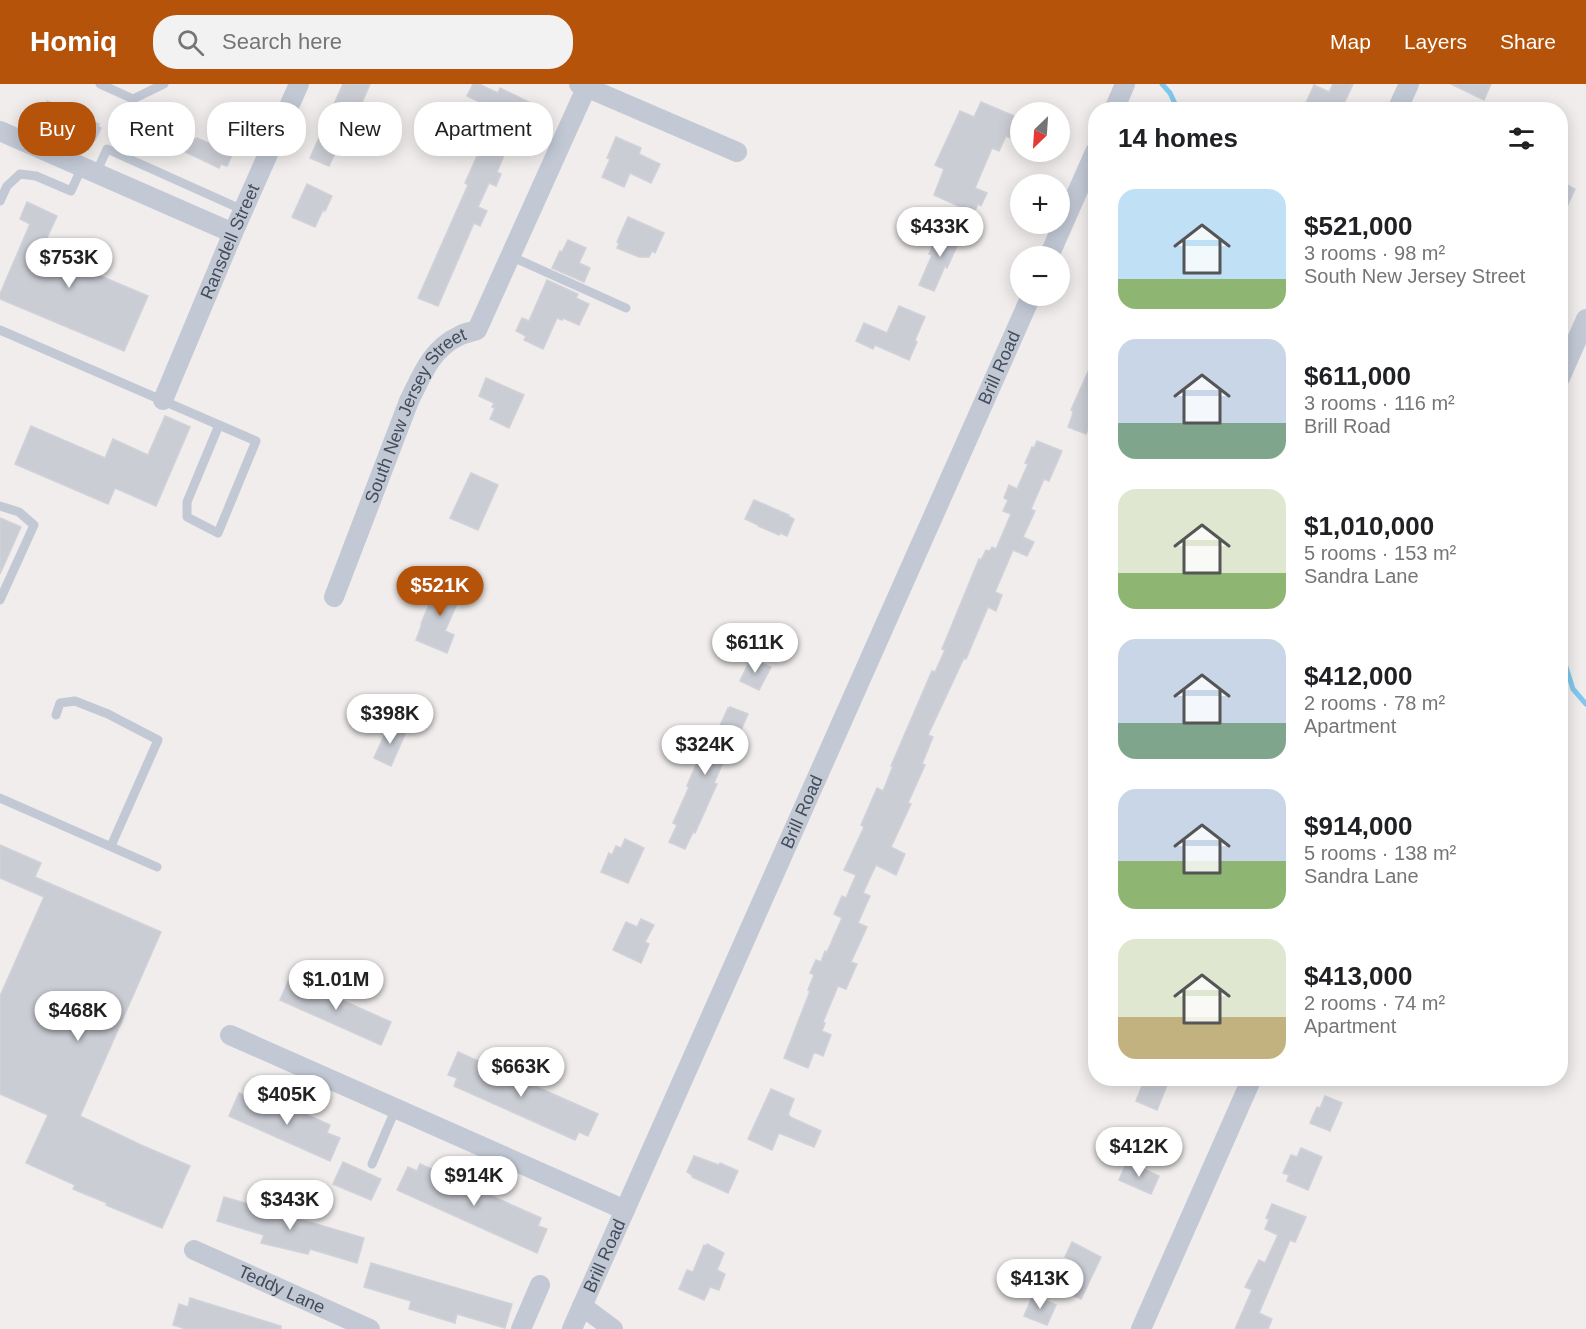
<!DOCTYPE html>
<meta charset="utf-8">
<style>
body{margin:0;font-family:Arial,sans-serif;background:#f2f2f2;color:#202124;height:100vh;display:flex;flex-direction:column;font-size:22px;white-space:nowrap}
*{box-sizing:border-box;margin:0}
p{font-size:20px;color:#757577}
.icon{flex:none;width:33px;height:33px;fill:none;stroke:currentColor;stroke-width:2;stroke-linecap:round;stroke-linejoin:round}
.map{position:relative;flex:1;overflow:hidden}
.drawer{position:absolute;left:1088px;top:18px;width:480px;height:984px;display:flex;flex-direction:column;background:#fff;border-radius:24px;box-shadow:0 3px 15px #0003}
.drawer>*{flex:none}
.hud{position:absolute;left:18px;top:18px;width:570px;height:54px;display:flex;gap:12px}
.needle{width:39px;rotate:205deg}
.buttons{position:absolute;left:1010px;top:18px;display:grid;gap:12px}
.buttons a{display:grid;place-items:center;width:60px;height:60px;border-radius:50%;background:#fff;box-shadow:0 3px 15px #0003;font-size:30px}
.price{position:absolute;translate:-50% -51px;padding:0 14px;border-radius:21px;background:#fff;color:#222;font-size:20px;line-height:39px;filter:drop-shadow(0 2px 3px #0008)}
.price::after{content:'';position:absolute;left:50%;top:36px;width:18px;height:14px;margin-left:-9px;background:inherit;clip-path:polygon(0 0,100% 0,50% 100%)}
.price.on{background:#b45309;color:#fff}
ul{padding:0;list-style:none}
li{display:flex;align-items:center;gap:18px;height:150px;padding:0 30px}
li span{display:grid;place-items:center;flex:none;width:168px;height:120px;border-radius:18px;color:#555}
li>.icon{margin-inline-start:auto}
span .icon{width:72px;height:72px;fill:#fffc;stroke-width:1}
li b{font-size:26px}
h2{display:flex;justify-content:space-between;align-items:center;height:72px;padding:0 30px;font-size:26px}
.pill{padding:0 21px;border-radius:24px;background:#fff;box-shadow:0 3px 15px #0003;font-size:21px;line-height:54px}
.pill.on{background:#b45309;color:#fff}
header{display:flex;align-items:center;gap:36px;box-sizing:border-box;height:84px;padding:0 30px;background:#b45309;color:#fff}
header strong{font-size:28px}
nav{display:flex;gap:33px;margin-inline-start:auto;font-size:21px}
.search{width:420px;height:54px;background:#f2f2f2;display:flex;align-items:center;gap:15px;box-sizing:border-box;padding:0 21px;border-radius:24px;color:#757577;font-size:22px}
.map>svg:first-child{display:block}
</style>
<header>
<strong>Homiq</strong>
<div class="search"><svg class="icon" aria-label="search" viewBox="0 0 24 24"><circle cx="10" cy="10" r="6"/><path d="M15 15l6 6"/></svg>Search here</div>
<nav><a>Map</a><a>Layers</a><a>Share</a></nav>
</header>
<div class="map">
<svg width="1586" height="1245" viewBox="0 0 1586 1245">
<rect width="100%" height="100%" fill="#f0edec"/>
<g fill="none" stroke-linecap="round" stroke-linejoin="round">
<g stroke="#81c8f0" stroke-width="5">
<path d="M1162,0L1170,9L1178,26"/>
<path d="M1560,571L1565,580L1573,605L1586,620"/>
</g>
</g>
<g fill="#cbcdd5" stroke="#d0d1d9" stroke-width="1.5">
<path d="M343,0H370L348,51L344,50L329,82L310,74Z"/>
<path d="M473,0H479L498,9L500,4L531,19L511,63L508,62L497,88L501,90L496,102L489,99L478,123L487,127L480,142L474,139L438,222L418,214L468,101L465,99L482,61L471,56L476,44L487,50L498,27L467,12Z"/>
<path d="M1333,0H1353L1341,26H1319L1306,19L1314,1L1329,8Z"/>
<path d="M1451,0H1491L1484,16Z"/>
<path d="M47,17L99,40L98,42L101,44L95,56L92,55L88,66L36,43Z"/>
<path d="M981,18L1019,34L1010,54L1006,52L999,67L992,64L975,104L987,109L981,122L978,120L974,129L934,111L944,85L935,81L960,27L974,33Z"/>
<path d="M190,53L197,56V54L233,69L227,82L221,80L219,84L183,67Z"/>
<path d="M616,53L641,64L639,70L660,80L651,99L630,89L624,103L602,93L610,75L607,74Z"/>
<path d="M1560,97L1575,105L1560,138Z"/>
<path d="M307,100L332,112L325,127L323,126L315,143L292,133Z"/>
<path d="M27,118L57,132L41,167L148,212L124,267L0,215V210L30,140L20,135Z"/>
<path d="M628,133L664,149L655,169L652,167L649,173H639L617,164L619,159L617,158Z"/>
<path d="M941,144L961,153L947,184L945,182L934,207L919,201L932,171L929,170Z"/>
<path d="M568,156L586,164L579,179L590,184L584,198L552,184L560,167L562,168Z"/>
<path d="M547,196L578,210L576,214L589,220L579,241L563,234L562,236L557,234L543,265L524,256L526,252L516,247L522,234L529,237Z"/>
<path d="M899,222L925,233L915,256L917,258L909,276L875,261L873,265L856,257L864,239L887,249Z"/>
<path d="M1095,272V329L1086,350L1068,343L1072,332L1073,327L1071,326Z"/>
<path d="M486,294L524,311L509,344L490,335L495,324L492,323L494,319L479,312Z"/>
<path d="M165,332L190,343L156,422L115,404L108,420L15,380L31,342L105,374L113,355L148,371Z"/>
<path d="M1037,357L1062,367L1049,397L1044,395L1031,425L1035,427L1023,453L1034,458L1027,472L1013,466L995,508L1002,511L996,527L988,523L966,575L964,574L928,651L933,653L922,680L925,681L908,719L911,720L891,763L905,770L896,791L876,781L863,809L870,812L858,839L867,843L851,878L857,880L846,905L838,902L823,938L825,939L822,947L831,951L823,972L814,968L808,984L784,974L810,907L808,906L814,891L810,889L816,876L821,878L825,867L827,868L842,834L834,830L842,812L846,814L856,791L844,786L864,743L861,741L877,704L883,707L893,682H891L922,610L932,587L935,588L945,566L942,565L979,475L981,476L986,466L990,467L992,463L996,465L1011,430L1003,427L1008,416L1004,414L1009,401L1017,405L1028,380L1025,379L1032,363L1034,364Z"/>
<path d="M471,389L498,401L478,446L450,434Z"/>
<path d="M754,416L789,431L788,432L794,435L787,452L780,449L779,451L758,442V441L745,435Z"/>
<path d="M0,434L21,443L0,490Z"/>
<path d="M439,496L463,506L445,547L454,551L447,569L416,556L422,540H421Z"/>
<path d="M751,574L771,583L759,606L740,597Z"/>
<path d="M730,623L748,630L738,653L735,651L714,699L717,700L695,749L693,748L685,765L669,758L677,741L673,739L689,703L687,702L699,674L687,669L695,652L712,659L728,624L729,625Z"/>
<path d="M389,641L406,648L391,682L374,674Z"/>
<path d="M625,755L644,764L628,799L601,788L609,769L612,771L616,762L621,764Z"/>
<path d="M0,761L41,779L35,793L161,848L80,1032L141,1061L190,1082L162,1144L106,1121L107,1119L73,1105L75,1101L26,1079L48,1031L0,1010V912L44,813L0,794Z"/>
<path d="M641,835L654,841L645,858L649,860L641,879L613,866L626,838L637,843Z"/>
<path d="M290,893L391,938L381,961L280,916Z"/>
<path d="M458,968L598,1030L588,1052L579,1048L575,1056L454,1002L457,994L448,991Z"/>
<path d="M1145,994H1170L1157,1026L1136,1017Z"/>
<path d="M771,1005L794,1015L788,1031L790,1032V1033L821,1047L814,1063L779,1049L772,1066L748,1055Z"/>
<path d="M239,1009L284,1029L287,1022L330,1041L327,1049L340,1054L330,1077L229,1032Z"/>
<path d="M1325,1012L1342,1019L1330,1047L1310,1039L1317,1023L1320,1024Z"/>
<path d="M1301,1064L1322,1073L1308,1106L1287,1097L1289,1091L1283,1089L1291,1071L1297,1073Z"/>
<path d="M694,1072L719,1081L720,1079L738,1087L728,1109L692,1093V1091L687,1088Z"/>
<path d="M1127,1077L1159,1092L1151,1110L1119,1096Z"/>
<path d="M343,1078L381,1095L371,1116L333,1100Z"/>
<path d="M420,1080L541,1134L538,1142L547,1145L537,1169L397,1106L408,1083L417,1087Z"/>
<path d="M224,1113L364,1154L357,1179L310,1165L308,1170L261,1159L264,1151L217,1137Z"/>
<path d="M1272,1120L1306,1133L1295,1158L1290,1156L1259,1229L1272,1235L1268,1245H1235L1252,1206L1245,1203L1259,1176L1265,1179L1278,1151L1265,1145L1269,1135L1266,1134Z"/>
<path d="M1072,1158L1101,1173L1081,1215L1060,1206L1073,1177L1065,1173Z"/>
<path d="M707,1160L724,1169L717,1186L725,1190L719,1206L710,1203L704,1216L679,1205L687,1186L693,1188L704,1161L706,1162Z"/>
<path d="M371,1179L512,1220L505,1244L457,1230L455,1239L409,1225L411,1217L364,1203Z"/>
<path d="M1033,1211L1056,1221L1047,1241L1024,1232Z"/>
<path d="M190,1214L281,1242V1245H186L173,1241L179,1220L188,1223Z"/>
</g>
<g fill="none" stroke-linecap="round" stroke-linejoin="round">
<g stroke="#c2c9d5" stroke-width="9">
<path d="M100,0L133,15L164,0"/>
<path d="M96,89L107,65L243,126"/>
<path d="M0,117L7,102L20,90L36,92L71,107L82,83"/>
<path d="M510,172L626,224"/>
<path d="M0,246L256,357L218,449L187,433V418L219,341"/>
<path d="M0,422L19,428L34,441L0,516"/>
<path d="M56,631L60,619L75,617L108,630L158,656L111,762"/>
<path d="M0,714L157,783"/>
<path d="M372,1080L396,1024"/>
</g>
<g stroke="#c2c9d5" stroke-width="20">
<path d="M579,0L737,68"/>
<path d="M1114,26L1125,0"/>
<path d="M1397,26L1409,0"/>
<path d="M0,47L233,149"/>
<path d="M1049,172L1095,68"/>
<path d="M1560,294L1586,235"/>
<path id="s1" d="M163,316L233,149L299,0"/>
<path id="s2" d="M334,513L409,317C422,291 431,265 459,252C464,249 471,248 477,246L588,0"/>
<path d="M230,951L625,1126"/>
<path id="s3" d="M194,1166L370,1245"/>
<path d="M582,1222L613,1245"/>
<path d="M521,1245L540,1201"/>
<path id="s4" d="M572,1245L1031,212"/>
<path d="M1141,1245L1252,994"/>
</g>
</g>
<g text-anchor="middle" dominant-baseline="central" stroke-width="4.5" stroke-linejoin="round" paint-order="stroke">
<g font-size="18" fill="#444c5b" stroke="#fff">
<text stroke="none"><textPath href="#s1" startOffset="172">Ransdell Street</textPath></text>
<text stroke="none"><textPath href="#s4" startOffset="1052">Brill Road</textPath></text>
<text stroke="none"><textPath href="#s2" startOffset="201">South New Jersey Street</textPath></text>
<text stroke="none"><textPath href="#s4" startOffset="566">Brill Road</textPath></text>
<text stroke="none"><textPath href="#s4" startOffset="80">Brill Road</textPath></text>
<text stroke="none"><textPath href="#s3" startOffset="96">Teddy Lane</textPath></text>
</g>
</g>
</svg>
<div class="buttons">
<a><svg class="needle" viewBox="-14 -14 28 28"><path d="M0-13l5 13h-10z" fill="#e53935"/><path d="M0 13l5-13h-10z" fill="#757577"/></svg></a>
<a>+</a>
<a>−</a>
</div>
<b class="price" style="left:940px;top:174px">$433K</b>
<b class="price" style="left:69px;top:205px">$753K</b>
<b class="price on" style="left:440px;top:533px">$521K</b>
<b class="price" style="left:755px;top:590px">$611K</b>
<b class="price" style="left:390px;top:661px">$398K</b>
<b class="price" style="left:705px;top:692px">$324K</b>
<b class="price" style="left:336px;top:927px">$1.01M</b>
<b class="price" style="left:78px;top:958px">$468K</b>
<b class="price" style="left:521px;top:1014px">$663K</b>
<b class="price" style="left:287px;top:1042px">$405K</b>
<b class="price" style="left:1139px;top:1094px">$412K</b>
<b class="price" style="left:474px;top:1123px">$914K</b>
<b class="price" style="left:290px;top:1147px">$343K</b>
<b class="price" style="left:1040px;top:1226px">$413K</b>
<div class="hud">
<a class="pill on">Buy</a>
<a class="pill">Rent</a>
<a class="pill">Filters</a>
<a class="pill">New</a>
<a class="pill">Apartment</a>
</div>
<section class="drawer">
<h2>14 homes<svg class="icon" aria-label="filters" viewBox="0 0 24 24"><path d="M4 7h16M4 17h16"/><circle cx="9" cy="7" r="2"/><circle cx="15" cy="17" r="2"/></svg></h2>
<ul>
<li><span style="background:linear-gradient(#bfe0f5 75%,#8fb573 0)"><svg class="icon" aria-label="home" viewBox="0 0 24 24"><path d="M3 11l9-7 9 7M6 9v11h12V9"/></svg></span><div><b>$521,000</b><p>3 rooms · 98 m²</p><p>South New Jersey Street</p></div></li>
<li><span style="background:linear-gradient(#c9d6e8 70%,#7fa58c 0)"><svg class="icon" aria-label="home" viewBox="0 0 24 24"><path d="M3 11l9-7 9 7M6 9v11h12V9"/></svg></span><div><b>$611,000</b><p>3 rooms · 116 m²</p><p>Brill Road</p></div></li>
<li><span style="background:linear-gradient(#dfe7d0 70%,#8fb573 0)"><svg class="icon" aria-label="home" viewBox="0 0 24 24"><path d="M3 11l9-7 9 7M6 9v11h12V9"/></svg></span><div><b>$1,010,000</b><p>5 rooms · 153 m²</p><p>Sandra Lane</p></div></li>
<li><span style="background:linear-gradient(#c9d6e8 70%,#7fa58c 0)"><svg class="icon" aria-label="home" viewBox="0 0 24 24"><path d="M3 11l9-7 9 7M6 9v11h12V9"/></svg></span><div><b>$412,000</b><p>2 rooms · 78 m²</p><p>Apartment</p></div></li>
<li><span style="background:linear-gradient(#c9d6e8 60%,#8fb573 0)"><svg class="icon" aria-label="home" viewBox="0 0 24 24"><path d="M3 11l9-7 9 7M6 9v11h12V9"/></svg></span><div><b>$914,000</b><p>5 rooms · 138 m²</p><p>Sandra Lane</p></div></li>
<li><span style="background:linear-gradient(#dfe7d0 65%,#c2b280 0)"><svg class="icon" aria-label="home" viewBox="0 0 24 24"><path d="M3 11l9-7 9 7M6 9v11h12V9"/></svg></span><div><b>$413,000</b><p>2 rooms · 74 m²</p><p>Apartment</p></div></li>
</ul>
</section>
</div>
